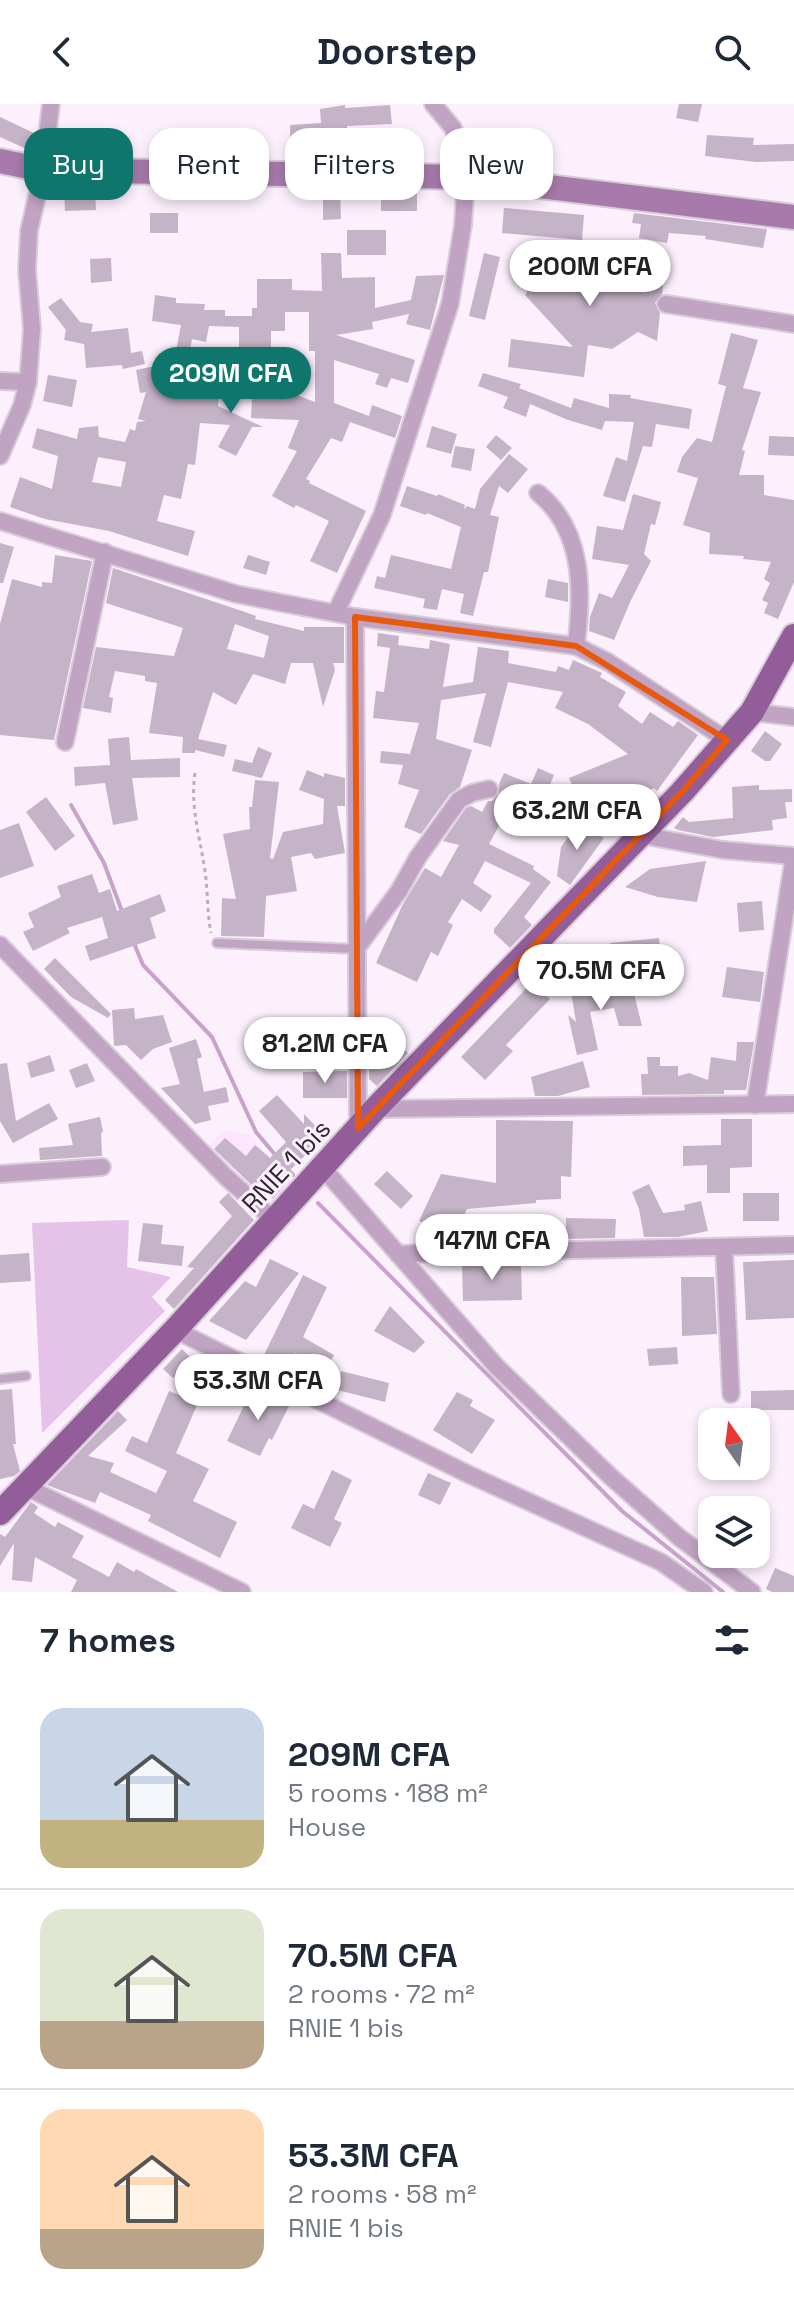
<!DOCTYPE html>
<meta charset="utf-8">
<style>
body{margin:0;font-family:"Space Grotesk",sans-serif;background:#f2f2f3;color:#1f2937;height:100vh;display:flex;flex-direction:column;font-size:30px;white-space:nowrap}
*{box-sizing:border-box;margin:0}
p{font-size:26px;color:#747a83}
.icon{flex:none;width:44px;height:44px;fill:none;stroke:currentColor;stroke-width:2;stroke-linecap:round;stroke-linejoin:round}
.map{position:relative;height:1488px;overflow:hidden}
.sheet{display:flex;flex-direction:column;background:#fff;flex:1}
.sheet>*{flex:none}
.top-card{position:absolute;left:24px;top:24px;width:746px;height:72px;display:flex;gap:16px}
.needle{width:52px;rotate:346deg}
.tools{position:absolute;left:698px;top:1304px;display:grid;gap:16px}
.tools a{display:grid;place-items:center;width:72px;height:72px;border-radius:16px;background:#fff;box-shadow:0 4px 12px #0003;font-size:40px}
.price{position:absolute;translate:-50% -68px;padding:0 18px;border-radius:28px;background:#fff;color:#222;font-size:26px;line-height:52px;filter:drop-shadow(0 2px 4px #0008)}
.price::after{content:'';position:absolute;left:50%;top:48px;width:24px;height:18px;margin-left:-12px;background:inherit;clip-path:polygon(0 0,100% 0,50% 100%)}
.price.current{background:#0f766e;color:#fff}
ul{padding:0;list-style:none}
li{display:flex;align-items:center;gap:24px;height:200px;padding:0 40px}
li+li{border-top:2px solid #e0e1e3}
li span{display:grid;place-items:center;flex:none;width:224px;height:160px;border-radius:24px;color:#555}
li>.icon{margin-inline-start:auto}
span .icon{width:96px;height:96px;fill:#fffc;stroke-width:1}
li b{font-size:34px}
h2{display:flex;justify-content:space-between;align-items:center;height:96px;padding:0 40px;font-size:34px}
.pill{padding:0 28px;border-radius:24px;background:#fff;box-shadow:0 4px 12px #0003;font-size:28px;line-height:72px}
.pill.current{background:#0f766e;color:#fff}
header{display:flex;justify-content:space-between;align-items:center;height:104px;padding:0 40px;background:#fff;font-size:36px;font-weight:800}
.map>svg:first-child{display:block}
</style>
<header><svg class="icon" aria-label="back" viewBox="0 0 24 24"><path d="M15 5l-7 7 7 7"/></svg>Doorstep<svg class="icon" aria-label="search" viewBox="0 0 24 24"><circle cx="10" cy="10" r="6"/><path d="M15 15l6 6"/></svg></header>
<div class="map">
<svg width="794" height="1488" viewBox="0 0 794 1488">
<rect width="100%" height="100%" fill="#fcf0fd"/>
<path fill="#fde4ff" d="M224,1026L249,1031L295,1082L272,1106L207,1042Z"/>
<path fill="#e5c2e8" d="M129,1116L127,1163L171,1173L152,1193L165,1207L42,1329L32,1119Z"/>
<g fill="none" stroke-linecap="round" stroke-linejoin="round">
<g stroke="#c7a3ca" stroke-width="4">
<path d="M71,701L104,759L123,810"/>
<path d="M133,837L143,861L212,933L256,1028L277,1053"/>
<path d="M285,1063L293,1071"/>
<path d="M318,1099L622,1407L723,1488"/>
</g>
</g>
<g fill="#c5b3c7" fill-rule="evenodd">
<path d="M679,0H702L698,18L676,14Z"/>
<path d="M345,1V4L390,1L392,20L347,22L349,40L305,45V49L291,50L290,21L321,19L320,5Z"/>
<path d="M0,13L36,30L31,47L0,33Z"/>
<path d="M707,31L754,34L753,41L794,40V57L756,58L705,52Z"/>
<path d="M218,39V54L190,53V40Z"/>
<path d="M95,85L96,106L65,107L64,87Z"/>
<path d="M340,86L341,115L323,116V87Z"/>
<rect x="381" y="87" width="36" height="20"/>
<path d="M504,104L584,111L582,136L502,129Z"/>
<rect x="150" y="109" width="28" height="20"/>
<path d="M634,109L767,125L763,144L705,135L706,132L669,129L667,139L639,134L641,120L632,119Z"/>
<rect x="347" y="126" width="39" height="25"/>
<path d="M600,142L620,143L650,169L665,163L662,190L655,199L660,209L657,237L638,228L612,245L588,241L584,273L508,263L511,235L573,243L525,191L534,177L544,171L539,163L542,156Z"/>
<path d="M321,149H341L342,174L375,173V204L411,196L416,172L444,171L430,226L406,220L409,210L372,218L373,225L336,231L415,256L408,279L391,274L387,284L375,280L379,270L334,256V299L369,312L372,301L402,312L395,334L350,318L342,338L331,334L306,375L310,377L309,379L366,407L337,469L310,457L329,417L296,401L294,404L272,392L297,347L288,344L299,316L251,314L252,294L289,295L291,289L315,298V247H309V208H285V227H271V247H245L244,262L225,261V245H239V223L209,222L206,238L192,235L186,266L198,263L221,265L218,302L263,323H252L236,352L218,343L230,321L200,319L195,361L188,360L181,395L164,391L157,417L195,427L188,452L109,427L45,415L10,403L20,373L52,385L58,352L32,344L37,324L77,335L79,324L98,322L99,333L125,338L130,325L135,327L137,318L146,317L138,315L146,288L140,289L136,266L174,258L181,221L152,217L155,191L176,194V199L205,200L204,206H225V212H252V204H257V175H292V186L322,187ZM98,353L126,358L121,383L92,378Z"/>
<path d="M484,149L500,153L485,216L469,212Z"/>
<path d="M111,154L112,177L91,179L90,155Z"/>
<path d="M61,194L80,218L93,220L91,228L128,224L131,249L142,247L145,260L123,265L122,261L86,264L84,240L64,236L66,226L48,203Z"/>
<path d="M731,229L758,236L743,284L761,288L742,346L745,347L739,371H764V391L794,396V478L778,515L764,509L768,499L762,496L770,479L764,475L771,458L743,455L744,452L709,450L710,429L683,421L698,374L677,368L682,353L697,334L712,338L726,282L718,280Z"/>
<path d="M483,269L521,280L519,284L571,304L574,294L609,304V290L631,291L630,294L692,305L689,325L656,320L652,343L643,342L625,398L603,392L616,353L627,357L634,318L605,317L602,326L568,316L530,300L526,313L503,304L508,293L478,282Z"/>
<path d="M48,271L77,276L72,303L43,297Z"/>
<path d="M432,322L457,330L451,350L426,343Z"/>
<path d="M496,331L512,344L501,356L486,343Z"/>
<path d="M769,332L794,333V352L768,351Z"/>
<path d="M455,342L475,345L471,367L451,363Z"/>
<path d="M509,350L528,365L508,389L499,382L490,411L499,413L488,468H484L473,512L460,509L464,490L442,485L437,506L423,504L425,495L374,484L377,472L385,474L391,451L451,465L461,423L427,409L426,411L400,402L407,382L437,392L438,390L465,401L464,405L467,402L475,405L480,385Z"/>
<path d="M633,390L661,398L655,421L651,420L644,450L651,457L631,496L614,536L589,527L590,513L599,489L612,494L629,461L592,455L597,422L623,426Z"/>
<path d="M0,439L14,443L3,479H0Z"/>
<path d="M55,451L92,457L54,636L0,631V520L12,475L42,483V478L52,479Z"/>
<path d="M248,451L270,458L266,471L243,464Z"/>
<path d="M113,464L245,508L256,512L255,515L304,527V523H344V559H333L335,566L323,603L313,559H291L285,580L253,570L236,601L213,588L198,635L227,641L224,653L195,646V649H182L183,633L149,629L157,579L145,577V572L115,567L109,593L113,594L111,609L83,604L96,543L174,552L183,524L106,499ZM235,520L269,532L264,554L227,545Z"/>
<path d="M548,475L568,479V498L545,493Z"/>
<path d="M378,529L399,532L398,541L429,545L430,536L450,540L443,583L473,578L478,543L509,547L508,559L556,568L558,562L569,566L573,556L602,569L600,573L626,588L618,602L642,620L650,608L673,623L678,617L698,631L657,687L654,684L585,713L569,674L628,650L588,620L555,604L563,588L508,578L491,643L473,638L486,589L441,596L436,635L472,646L460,683L450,690L421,730L404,723L419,686L398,680L403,661L380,659L381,647L410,650L419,619L373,614L376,587L384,588L390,544L377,542Z"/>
<path d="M765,627L782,640L770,657H765L751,647Z"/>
<path d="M129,633L131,656L180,654V673L132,674L138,716L113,721L105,679L75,682L74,663L110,661L108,635Z"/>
<path d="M258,643L272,649L262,674L232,667L235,655L252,659Z"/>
<path d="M538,664L554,671L533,721L505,711L489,740L534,762L533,765L551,778L524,813L532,821L510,844L494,829V825L531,779L485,757L473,779L492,792L481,808L462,795L448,818L453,821L438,852L431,848L417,878L376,859L403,800L425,764L441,773L459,741L443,737L466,704L471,702L482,708L488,697H492L499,689V680L504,669L531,680Z"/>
<path d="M307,666L324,673V669L345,674V702H337L345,749L315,755L311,749L291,753L297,787L266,792L264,833L221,832L222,794L236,795L223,730L250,725L249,703H252L255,676L279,678L270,754L273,755L283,728L323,720L324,695L299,686Z"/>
<path d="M759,681V686L792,685V698H785L787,714L772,716L773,726L713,733L678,726L674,724L683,713L689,718L733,714L732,683Z"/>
<path d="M46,693L75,732L55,747L26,708Z"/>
<path d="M580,718L604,734L570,781L557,772L561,743Z"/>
<path d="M19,719L34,762L0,774V726Z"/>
<path d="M706,757L697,798L658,793L625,783L650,765Z"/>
<path d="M92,770L99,789L110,785L117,807L160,790L166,807L150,814L156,834L90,857L85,842L108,834L102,813L67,824L70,829L33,847L23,828L34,823L28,809L61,793L57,782Z"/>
<path d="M762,797L764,826L739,828L737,799Z"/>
<path d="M659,834L661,855L612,860L610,839Z"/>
<path d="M55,854L111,910L108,914L71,893L44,865Z"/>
<path d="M727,863L764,868L760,898L722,893Z"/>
<path d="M536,871L548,881L542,888L550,895L506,941L513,947L485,976L461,953L522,889Z"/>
<path d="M631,877L642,922H619L614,904L590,908L598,946L577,951L568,911L576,918L571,887L599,882V885Z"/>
<path d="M134,904L135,915L163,911L172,938L153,945L141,956L126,941L114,942L112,906Z"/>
<path d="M368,919H378L408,949L377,982L369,975Z"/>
<path d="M196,935L202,953L197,955L204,988L226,983L229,998L208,1002L211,1016L195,1020L161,984L180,980L169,944Z"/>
<path d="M737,938H754L746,986H724V990L642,991L641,970H648L647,953H660V962H678V972L689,969L708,976L711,953L736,957Z"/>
<path d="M50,951L55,967L31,974L27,959Z"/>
<path d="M583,957L590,983L558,992H535L531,973Z"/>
<path d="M7,959L16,1017L49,999L58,1015L13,1039L0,1017V960Z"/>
<path d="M87,959L95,977L76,984L69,966Z"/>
<path d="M347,967V994H303V968Z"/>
<path d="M277,991L304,1020V1010L325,1032L287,1069L292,1072L273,1095L265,1088L262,1091L214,1045L225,1034L246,1052L255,1041L270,1054L286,1038L259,1007Z"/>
<path d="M100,1013L103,1028L101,1029L102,1052L40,1056L39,1044L73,1041L68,1020Z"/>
<path d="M721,1015H752V1063L730,1064V1089H707V1061L683,1062V1042L721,1041Z"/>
<path d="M496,1016L573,1017L571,1073L561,1072V1095L536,1096V1099L467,1105L454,1133L419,1117L441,1070L496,1079Z"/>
<path d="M387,1067L413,1092L401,1105L374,1080Z"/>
<path d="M649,1080L663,1109L685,1106L684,1101L701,1097L708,1127L678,1133H644L639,1105L632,1088Z"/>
<path d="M228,1089L254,1116L174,1205L165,1196L194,1164L187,1163L232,1112L219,1098Z"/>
<rect x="743" y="1089" width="36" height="28"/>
<path d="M566,1114L616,1115L615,1134L566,1135Z"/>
<path d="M143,1119L163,1121L161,1140L184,1142L182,1162L138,1157Z"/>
<path d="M29,1149L31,1177L0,1179V1151Z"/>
<path d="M270,1155L299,1169L246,1236L209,1217L245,1177L256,1183Z"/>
<path d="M794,1156V1214L746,1216L743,1158Z"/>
<path d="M521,1158L522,1196L463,1197L462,1160Z"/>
<path d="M303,1171L327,1183L303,1233L334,1251L325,1266L295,1249L287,1265L263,1253Z"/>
<path d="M681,1173H714L717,1230L682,1232Z"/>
<path d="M390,1202L425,1238L414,1249L374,1227Z"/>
<path d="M677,1243L678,1260L649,1262L647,1245Z"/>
<path d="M182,1245L192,1255L173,1274L163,1265Z"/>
<path d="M341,1267L389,1279L385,1298L337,1286Z"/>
<path d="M12,1285L16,1340H13L20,1367L14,1372L0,1375V1286Z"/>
<path d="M252,1285L289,1302L272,1336L269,1334L260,1352L227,1337Z"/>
<path d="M794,1286V1306H751V1287Z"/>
<path d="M169,1287L198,1299L176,1349L209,1365L193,1397L237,1418L220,1454L148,1417L151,1411L100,1388L95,1399L47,1381L118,1307L127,1316L88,1352L114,1359L110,1368L156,1389L167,1367L125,1347L132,1332L147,1339Z"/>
<path d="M457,1288L473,1296L470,1302L495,1316L472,1350L433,1326Z"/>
<path d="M332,1366L352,1376L334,1415L342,1419L330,1443L291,1424L303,1400L314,1405Z"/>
<path d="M428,1369L451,1379L440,1401L418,1391Z"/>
<path d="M31,1398L38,1403L34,1409L55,1423L58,1418L84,1432L72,1453L109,1473L117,1458L134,1468L136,1465L178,1488H71L77,1476L35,1453L32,1478L12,1476L14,1439L0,1462V1430L5,1433Z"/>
<path d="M775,1464L794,1472V1488H772L766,1485Z"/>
</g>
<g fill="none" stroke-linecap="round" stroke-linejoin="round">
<defs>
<g id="lane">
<path d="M217,839L356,845"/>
<path d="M0,1275L26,1272"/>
</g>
<g id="street">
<path d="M666,200L794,220"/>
<path d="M0,277L28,278"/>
<path d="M0,352L22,301L28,278L32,225L27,166L29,127L43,66L51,0"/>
<path d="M538,389C584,426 583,488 576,542"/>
<path d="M0,417L236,490L355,513L576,542L608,558L727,636"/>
<path d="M336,508L382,411L450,200L463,121L466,73L462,48L453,24L433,0"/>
<path d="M355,513L358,1024"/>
<path d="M752,608L794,613"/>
<path d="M65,638L105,448"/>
<path d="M641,731L723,746L794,752"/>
<path d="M0,841L226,1073L274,1116"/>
<path d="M356,845L399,787L418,753L459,696L472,689L489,685"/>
<path d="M755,1001L794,752"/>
<path d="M375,1005L794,1000"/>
<path d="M322,1063L497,1263L610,1372L680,1434L752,1488"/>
<path d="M0,1070L102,1063"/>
<path d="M724,1143L731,1290"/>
<path d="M398,1150L794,1141"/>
<path d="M175,1226L470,1371L661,1458L704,1488"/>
<path d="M24,1382L242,1488"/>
</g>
<path id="secondary" d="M0,57L43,66L466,73L794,113"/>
<path id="primary" d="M0,1409L175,1226L375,1005L682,688L752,608L794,532"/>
</defs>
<use href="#lane" stroke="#d7ccd8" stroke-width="12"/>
<use href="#street" stroke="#d7ccd8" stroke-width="20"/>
<use href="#secondary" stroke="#d7ccd8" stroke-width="28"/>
<use href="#primary" stroke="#d7ccd8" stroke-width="28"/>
<path stroke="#b9aeba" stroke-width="3" stroke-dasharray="4 4" stroke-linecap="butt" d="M195,669C190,703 200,733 205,767C208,788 207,809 211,829"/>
<use href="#lane" stroke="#c1a3c4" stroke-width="8"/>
<use href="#street" stroke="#c1a3c4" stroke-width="16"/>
<use href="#secondary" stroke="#a77aab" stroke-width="24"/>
<use href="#primary" stroke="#935d99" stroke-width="24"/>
</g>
<path fill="none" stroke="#e8590c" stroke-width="6" stroke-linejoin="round" d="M355,513L576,542L727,636L682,688L358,1024Z"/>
<g text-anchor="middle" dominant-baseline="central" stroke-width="6" stroke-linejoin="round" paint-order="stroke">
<g font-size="26" fill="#2e262e" stroke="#fcf0fd">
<text transform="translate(286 1062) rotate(-47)">RNIE 1 bis</text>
</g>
</g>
</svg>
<div class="tools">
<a><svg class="needle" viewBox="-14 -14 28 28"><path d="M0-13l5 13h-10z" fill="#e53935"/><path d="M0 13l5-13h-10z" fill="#747a83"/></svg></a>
<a><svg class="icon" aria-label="layers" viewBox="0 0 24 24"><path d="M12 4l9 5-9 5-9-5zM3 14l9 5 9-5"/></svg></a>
</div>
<b class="price" style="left:590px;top:204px">200M CFA</b>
<b class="price current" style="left:231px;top:311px">209M CFA</b>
<b class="price" style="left:577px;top:748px">63.2M CFA</b>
<b class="price" style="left:601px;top:908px">70.5M CFA</b>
<b class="price" style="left:325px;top:981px">81.2M CFA</b>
<b class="price" style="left:492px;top:1178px">147M CFA</b>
<b class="price" style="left:258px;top:1318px">53.3M CFA</b>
<div class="top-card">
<a class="pill current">Buy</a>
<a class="pill">Rent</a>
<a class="pill">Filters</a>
<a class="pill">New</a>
</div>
</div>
<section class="sheet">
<h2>7 homes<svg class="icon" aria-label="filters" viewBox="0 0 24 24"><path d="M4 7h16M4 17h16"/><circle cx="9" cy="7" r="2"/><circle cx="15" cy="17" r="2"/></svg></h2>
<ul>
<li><span style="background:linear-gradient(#c9d6e8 70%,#c2b280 0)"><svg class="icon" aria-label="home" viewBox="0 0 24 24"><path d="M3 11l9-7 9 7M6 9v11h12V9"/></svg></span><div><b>209M CFA</b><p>5 rooms · 188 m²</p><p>House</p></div></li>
<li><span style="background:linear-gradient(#dfe7d0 70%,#b9a48a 0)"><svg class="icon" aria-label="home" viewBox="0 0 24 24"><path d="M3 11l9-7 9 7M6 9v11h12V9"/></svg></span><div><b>70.5M CFA</b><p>2 rooms · 72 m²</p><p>RNIE 1 bis</p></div></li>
<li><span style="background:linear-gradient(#ffd9b3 75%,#b9a48a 0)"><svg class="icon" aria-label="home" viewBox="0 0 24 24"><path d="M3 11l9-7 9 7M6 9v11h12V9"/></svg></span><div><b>53.3M CFA</b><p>2 rooms · 58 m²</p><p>RNIE 1 bis</p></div></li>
</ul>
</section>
